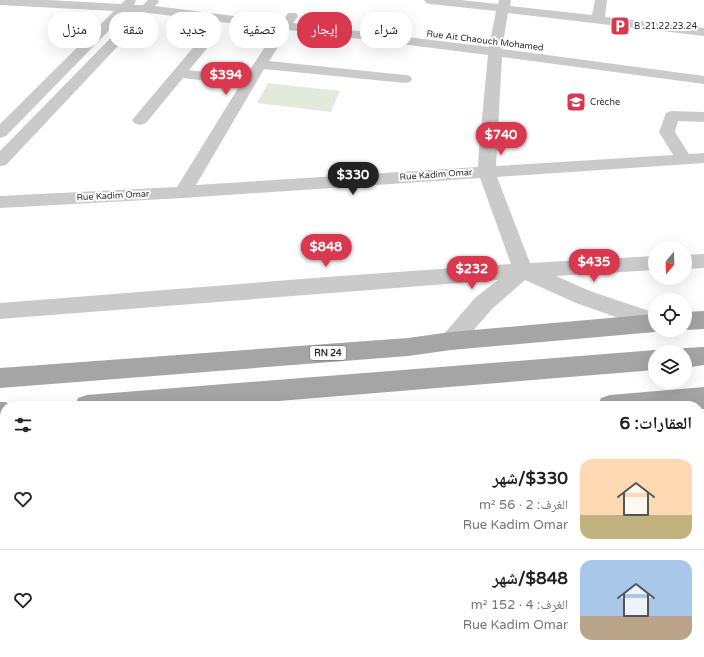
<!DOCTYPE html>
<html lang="ar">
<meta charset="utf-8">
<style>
body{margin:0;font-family:"Varela Round","Noto Naskh Arabic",sans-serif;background:#f6f6f6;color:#222;direction:rtl;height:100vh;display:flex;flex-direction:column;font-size:15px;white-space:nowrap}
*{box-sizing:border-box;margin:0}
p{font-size:13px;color:#767676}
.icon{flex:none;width:22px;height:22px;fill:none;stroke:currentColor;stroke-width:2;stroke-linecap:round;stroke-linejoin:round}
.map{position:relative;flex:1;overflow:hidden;direction:ltr}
.sheet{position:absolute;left:0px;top:401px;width:704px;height:256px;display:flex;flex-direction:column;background:#fff;border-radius:16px 16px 0 0;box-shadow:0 4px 16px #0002;direction:rtl}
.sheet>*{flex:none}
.guide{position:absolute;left:12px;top:12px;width:400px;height:36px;direction:rtl;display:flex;gap:8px}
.needle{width:26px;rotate:199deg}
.tools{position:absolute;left:648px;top:241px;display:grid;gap:8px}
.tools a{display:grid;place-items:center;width:44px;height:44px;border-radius:50%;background:#fff;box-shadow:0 4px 16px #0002;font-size:20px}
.price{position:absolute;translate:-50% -34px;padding:0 9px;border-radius:14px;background:#da384e;color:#fff;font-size:13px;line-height:26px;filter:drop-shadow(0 1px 2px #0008)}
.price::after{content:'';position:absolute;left:50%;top:24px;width:12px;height:9px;margin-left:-6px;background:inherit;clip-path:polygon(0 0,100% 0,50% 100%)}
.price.on{background:#222;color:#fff}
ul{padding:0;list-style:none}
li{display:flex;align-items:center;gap:12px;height:100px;padding:0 12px}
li+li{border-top:1px solid #e0e0e0}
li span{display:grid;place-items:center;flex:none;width:112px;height:80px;border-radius:12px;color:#555}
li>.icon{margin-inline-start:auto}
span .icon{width:48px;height:48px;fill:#fffc;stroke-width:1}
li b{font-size:17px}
h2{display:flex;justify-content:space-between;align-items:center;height:48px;padding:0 12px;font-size:17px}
.tag{padding:0 14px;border-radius:16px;background:#fff;box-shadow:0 4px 16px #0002;font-size:14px;line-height:36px}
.tag.on{background:#da384e;color:#fff}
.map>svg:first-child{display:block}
</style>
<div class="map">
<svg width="704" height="657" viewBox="0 0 704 657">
<rect width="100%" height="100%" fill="#fff"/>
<g fill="#e4eadb">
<path d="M268,83L340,91L331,112L257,103Z"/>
<path d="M704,503V560L699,561V504Z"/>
</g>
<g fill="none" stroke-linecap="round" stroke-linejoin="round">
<g fill="#cacaca" fill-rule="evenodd">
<path d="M0,0H48L121,4L125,0H136L134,5H143L148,0H158L159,2L155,6L282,22L288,13H296L298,16L293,23L489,47L496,11L430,4L426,3L424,0H461L498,4L499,0H511L510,6L592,15L595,0H607L605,17L704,28V36L508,13L502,49L704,76V84L502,57L496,166L673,155L659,132L666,113L671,111L704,112V122L678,121L675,132L689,154L704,153V163L497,177L530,263L655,256V270L556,276L590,291L655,313V330H657L647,328L576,303L525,280L492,309L459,347L451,350L443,347L440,341L443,335L476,297L498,280L0,319V303L327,277L511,264L480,178L183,198L0,208V196L177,187L240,85L183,78L146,123L140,125L134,123L132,120L197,43H207L209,46L189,70L245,77L277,29L149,13L6,165L0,166V151L136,12H127L6,136L0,138V124L114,11L0,5ZM289,30L488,55L479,150L478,167L196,185L264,69L405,83L410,82L412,79L410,76L405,75L269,61Z"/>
<path d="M704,254V268L685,269V255Z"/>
<path d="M187,652H219L220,657H188Z"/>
</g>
<g fill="#a5a5a5" fill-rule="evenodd">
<path d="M704,311V329L685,330V312Z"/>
<path d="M655,314V330H660L655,332L451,350L408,356L0,388V368L408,338L451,332Z"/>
<path d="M704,347V365L685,368V352L677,351L685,348Z"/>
<path d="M655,350L660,352H655V370L217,406H75L78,398L87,395Z"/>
<path d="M704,387V409H699V406H598L601,398L610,395Z"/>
<path d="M0,402H5L14,406H5V424H0Z"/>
<rect x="0" y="441" width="5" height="24"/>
</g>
</g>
<defs>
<symbol id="parking-square" viewBox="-11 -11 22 22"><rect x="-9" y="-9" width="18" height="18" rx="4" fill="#da384e" stroke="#fff"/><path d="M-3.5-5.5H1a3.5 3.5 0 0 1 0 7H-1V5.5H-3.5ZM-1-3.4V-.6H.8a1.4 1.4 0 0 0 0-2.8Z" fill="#fff"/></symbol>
<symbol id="school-square" viewBox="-11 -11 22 22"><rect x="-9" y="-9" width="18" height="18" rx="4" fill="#da384e" stroke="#fff"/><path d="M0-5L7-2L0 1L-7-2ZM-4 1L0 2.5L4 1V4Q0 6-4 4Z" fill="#fff"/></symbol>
</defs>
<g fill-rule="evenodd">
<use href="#parking-square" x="609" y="15" width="22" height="22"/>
<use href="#school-square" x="565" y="91" width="22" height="22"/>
</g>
<g text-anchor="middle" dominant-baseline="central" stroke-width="4" stroke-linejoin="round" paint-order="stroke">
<g font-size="9" fill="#2d2d2d" stroke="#fff" text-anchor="start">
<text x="634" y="26">B .21.22.23.24</text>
<text x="590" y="102">Crèche</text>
</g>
<g font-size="9" fill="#2d2d2d" stroke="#fff">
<text transform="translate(485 41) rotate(7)">Rue Ait Chaouch Mohamed</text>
<text transform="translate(436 175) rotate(-4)">Rue Kadim Omar</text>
<text transform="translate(113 196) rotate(-3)">Rue Kadim Omar</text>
</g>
<rect fill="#fff" stroke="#6c6c6c" stroke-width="1" x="310" y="346" width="36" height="14" rx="3"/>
<g font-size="9" font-weight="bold" fill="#2d2d2d">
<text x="328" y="353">RN 24</text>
</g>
</g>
</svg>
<div class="tools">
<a><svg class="needle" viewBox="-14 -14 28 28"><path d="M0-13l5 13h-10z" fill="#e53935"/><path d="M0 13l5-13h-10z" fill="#767676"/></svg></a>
<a><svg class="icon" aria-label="locate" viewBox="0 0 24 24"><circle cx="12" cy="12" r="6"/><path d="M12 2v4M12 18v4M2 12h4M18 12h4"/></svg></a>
<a><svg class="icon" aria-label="layers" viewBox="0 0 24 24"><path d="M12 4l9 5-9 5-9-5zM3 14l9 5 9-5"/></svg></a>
</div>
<b class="price" style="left:226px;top:96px">$394</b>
<b class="price" style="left:501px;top:156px">$740</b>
<b class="price on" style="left:353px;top:196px">$330</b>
<b class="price" style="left:326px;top:268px">$848</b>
<b class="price" style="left:594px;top:283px">$435</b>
<b class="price" style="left:472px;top:290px">$232</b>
<div class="guide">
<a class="tag">شراء</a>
<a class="tag on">إيجار</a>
<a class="tag">تصفية</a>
<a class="tag">جديد</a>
<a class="tag">شقة</a>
<a class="tag">منزل</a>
</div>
<section class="sheet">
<h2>العقارات: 6<svg class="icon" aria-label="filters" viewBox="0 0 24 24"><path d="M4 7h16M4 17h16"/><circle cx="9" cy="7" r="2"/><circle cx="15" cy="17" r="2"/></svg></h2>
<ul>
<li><span style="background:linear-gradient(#ffd9b3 70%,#c2b280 0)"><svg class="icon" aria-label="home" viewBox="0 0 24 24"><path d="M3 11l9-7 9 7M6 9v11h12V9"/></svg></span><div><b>$330/شهر</b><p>الغرف: 2 · 56 m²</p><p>Rue Kadim Omar</p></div><svg class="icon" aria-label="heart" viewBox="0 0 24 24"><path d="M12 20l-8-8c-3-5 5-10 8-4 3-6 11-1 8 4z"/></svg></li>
<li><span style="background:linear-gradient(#a9c7e8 70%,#b9a48a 0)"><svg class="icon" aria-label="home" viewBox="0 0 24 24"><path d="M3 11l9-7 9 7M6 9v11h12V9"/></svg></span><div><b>$848/شهر</b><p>الغرف: 4 · 152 m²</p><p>Rue Kadim Omar</p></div><svg class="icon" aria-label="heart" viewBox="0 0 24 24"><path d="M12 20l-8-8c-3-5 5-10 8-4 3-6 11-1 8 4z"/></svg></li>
</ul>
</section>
</div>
